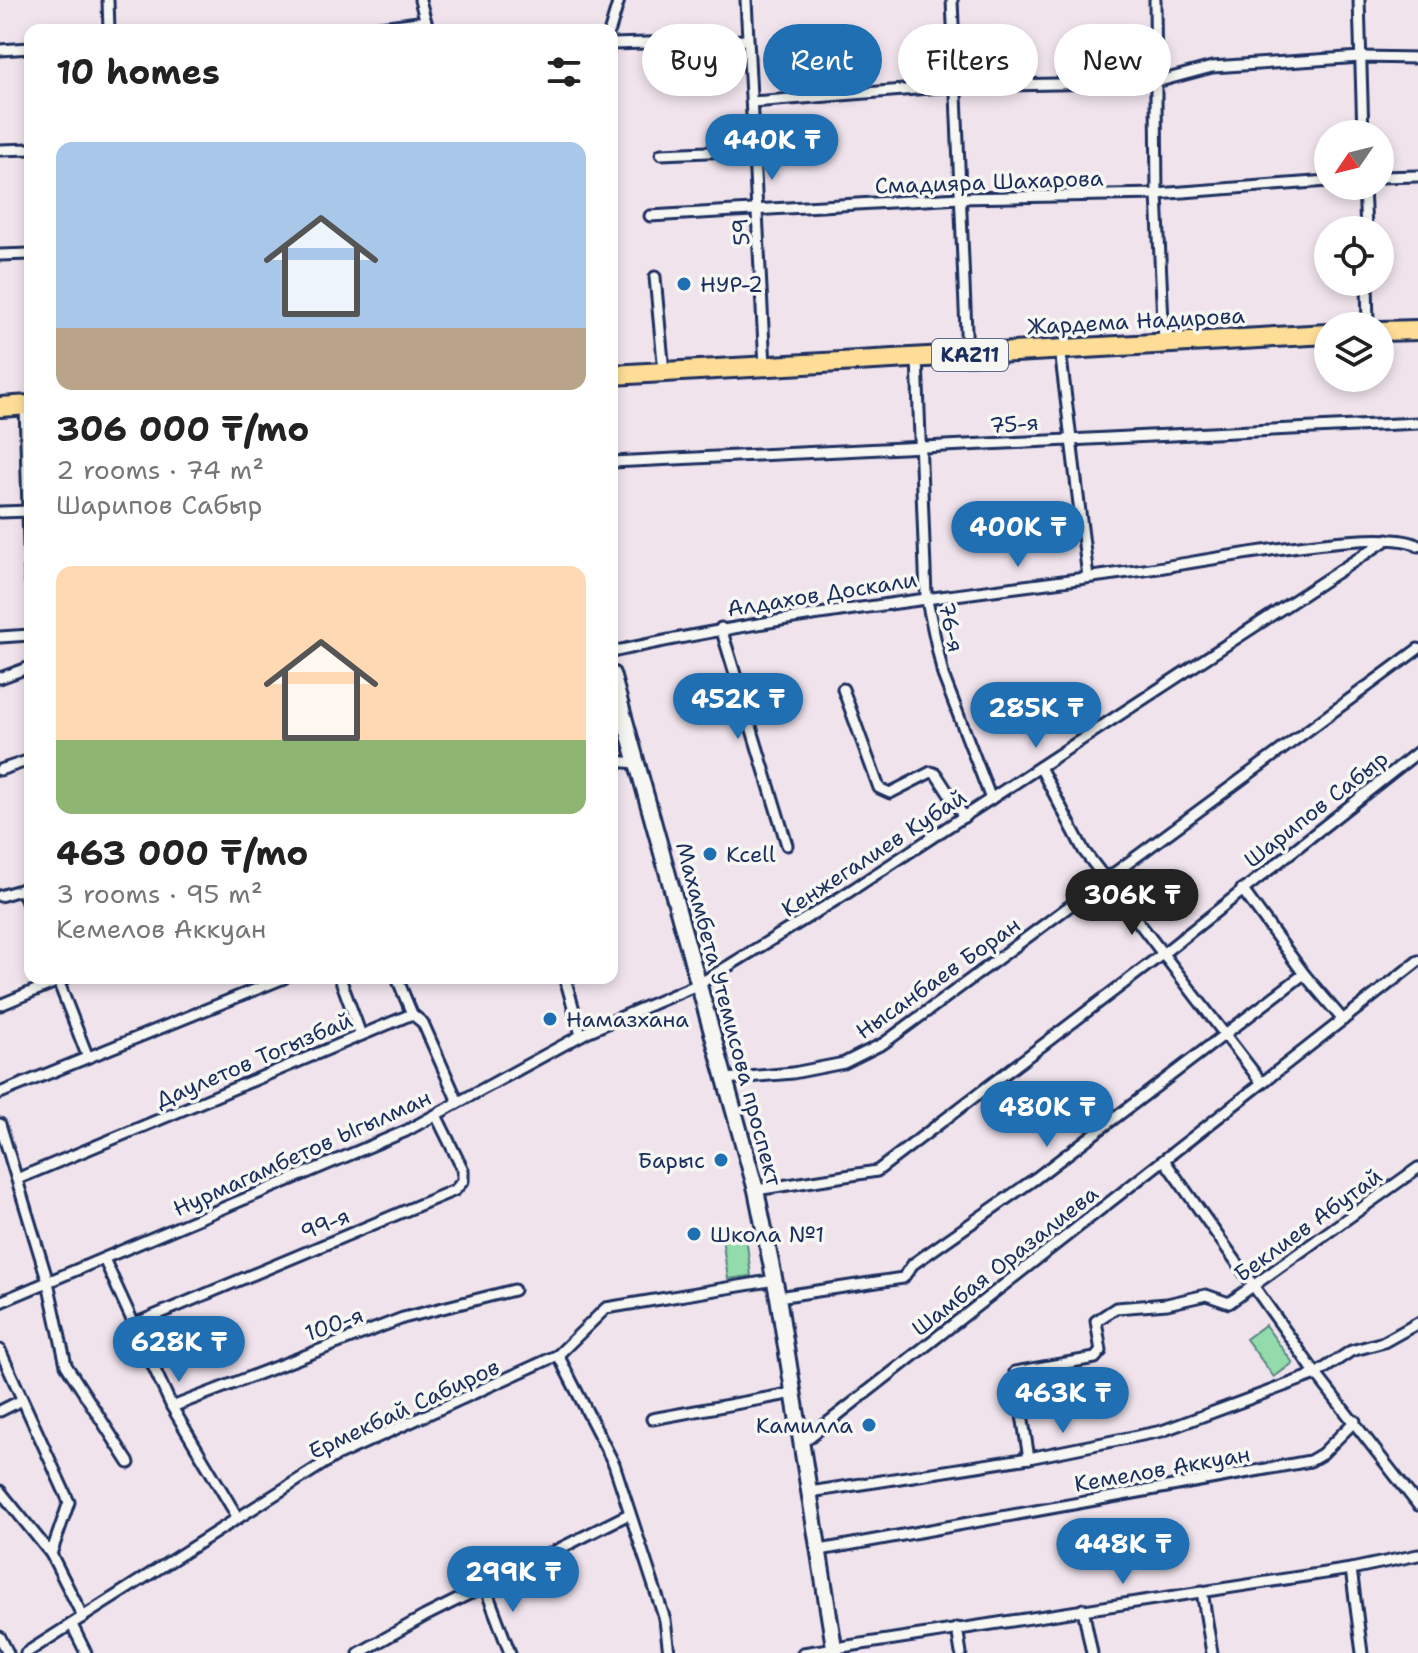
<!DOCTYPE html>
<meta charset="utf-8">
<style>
body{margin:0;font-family:"Shantell Sans",sans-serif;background:#f6f6f6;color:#222;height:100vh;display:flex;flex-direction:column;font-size:30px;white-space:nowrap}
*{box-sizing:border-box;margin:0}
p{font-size:26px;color:#767676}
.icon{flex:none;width:44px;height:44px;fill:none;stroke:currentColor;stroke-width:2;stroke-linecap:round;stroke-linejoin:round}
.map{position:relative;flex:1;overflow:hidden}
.details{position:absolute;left:24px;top:24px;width:594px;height:960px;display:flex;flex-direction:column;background:#fff;border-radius:16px;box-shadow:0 4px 12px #0003}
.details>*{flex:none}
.top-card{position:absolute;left:642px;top:24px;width:656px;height:72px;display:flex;gap:16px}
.needle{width:52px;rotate:235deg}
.controls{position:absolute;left:1314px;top:120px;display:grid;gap:16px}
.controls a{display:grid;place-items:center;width:80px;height:80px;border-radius:50%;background:#fff;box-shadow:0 4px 12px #0003;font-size:40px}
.price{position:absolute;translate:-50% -68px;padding:0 18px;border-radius:28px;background:#1f6fb2;color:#fff;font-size:26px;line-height:52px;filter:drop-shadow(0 2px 4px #0008)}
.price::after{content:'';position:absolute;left:50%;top:48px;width:24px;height:18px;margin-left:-12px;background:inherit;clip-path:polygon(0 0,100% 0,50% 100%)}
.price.on{background:#222;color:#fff}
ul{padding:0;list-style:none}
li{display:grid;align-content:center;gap:16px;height:424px;padding:0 32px}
li span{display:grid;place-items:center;height:248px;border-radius:16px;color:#555}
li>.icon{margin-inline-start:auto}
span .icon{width:144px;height:144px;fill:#fffc;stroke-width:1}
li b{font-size:34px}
h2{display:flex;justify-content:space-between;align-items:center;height:96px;padding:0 32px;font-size:34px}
.pill{padding:0 28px;border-radius:36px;background:#fff;box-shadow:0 4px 12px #0003;font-size:28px;line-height:72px}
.pill.on{background:#1f6fb2;color:#fff}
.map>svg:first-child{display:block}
</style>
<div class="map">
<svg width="1418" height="1653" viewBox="0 0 1418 1653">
<rect width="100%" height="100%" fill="#f0e3ec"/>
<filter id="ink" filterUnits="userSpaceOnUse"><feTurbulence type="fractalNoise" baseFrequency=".0125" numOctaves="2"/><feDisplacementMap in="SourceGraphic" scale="16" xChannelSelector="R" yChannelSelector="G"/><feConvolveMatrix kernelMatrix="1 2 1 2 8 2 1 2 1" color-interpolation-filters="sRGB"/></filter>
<g filter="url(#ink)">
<g fill="#93dbaa" stroke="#578584" stroke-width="2">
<path d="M745,1228L751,1276L728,1279L721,1231Z"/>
<path d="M1265,1325L1293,1363L1274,1377L1246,1339Z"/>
</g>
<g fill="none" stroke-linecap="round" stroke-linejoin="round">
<defs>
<g id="street">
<path d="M108,0L109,30"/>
<path d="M420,0L428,30"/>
<path d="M746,0L765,366"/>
<path d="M952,0L967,355"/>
<path d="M1155,0L1157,194L1164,343"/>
<path d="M1359,0L1363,134"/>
<path d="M357,30L426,21"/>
<path d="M610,30L619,0"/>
<path d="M612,44L747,40"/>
<path d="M0,50L30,48"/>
<path d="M752,102L954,86L1156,82L1212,67L1361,57L1418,58"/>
<path d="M0,150L30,149"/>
<path d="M661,154L754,150"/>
<path d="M1380,177L1418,176"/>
<path d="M1364,186L1366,230"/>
<path d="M650,216L960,198L1157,194L1328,181"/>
<path d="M0,255L30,254"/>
<path d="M655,277L664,372"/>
<path d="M1367,282L1368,326"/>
<path d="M1060,350L1088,577"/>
<path d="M917,358L926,596L943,675L991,799"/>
<path d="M25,405L30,580"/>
<path d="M612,462L1418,423"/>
<path d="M0,512L30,511"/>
<path d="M721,628L787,845"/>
<path d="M0,637L30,635"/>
<path d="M612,652C788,613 965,595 1144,570C1190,564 1388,524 1418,546"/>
<path d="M0,678L30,667"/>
<path d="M843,689L879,788L890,793L931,772L936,774L964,817"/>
<path d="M612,761L638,763"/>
<path d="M1040,767L1084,851L1262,1083"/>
<path d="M0,770L30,760"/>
<path d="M22,889L30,910"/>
<path d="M1242,889L1304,974L1343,1020"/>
<path d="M0,896L30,887"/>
<path d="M57,978L87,1055"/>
<path d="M340,978L361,1035"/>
<path d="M397,978L412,1014"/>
<path d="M565,978L581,1035"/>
<path d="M0,1005L65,978"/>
<path d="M725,1079L793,1073L844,1063L884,1043L1418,649"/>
<path d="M0,1093L284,978"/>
<path d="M0,1124L48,1282L66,1365L129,1463"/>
<path d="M1164,1160L1316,1374L1418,1505"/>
<path d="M17,1179L412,1014L423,1023L458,1102"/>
<path d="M756,1190L877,1171L1165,952L1418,752"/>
<path d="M104,1259L172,1407L238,1518"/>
<path d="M778,1297L903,1278L913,1264L1036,1178L1304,974"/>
<path d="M0,1302L406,1131L589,1031L699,984L844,895L1388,539"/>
<path d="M132,1325L455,1190L463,1181V1170L436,1115"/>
<path d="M0,1350L69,1502L51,1554"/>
<path d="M558,1355L614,1464L665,1620L669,1653"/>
<path d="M172,1407L403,1318L514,1290"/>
<path d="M0,1411L22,1400"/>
<path d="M652,1419L794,1393"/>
<path d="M803,1442L1418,961"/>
<path d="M1029,1458L1015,1372L1095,1358L1101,1351L1096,1321L1116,1308L1167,1304L1206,1295L1229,1303L1418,1168"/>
<path d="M0,1491L51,1554L83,1617"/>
<path d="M810,1492L1029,1458L1162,1431L1316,1374L1351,1351L1384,1342L1418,1323"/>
<path d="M820,1550L1310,1461L1322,1454L1355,1421"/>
<path d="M1351,1569L1362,1653"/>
<path d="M485,1587L510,1653"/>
<path d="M1202,1591L1212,1653"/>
<path d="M1083,1609L1092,1653"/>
<path d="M72,1625L86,1653"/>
<path d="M957,1628L961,1653"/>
<path d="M0,1637L8,1653"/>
<path d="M26,1653L334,1457L558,1355L606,1308L775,1280"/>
<path d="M359,1653L425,1616L629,1514"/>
<path d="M803,1653L1351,1569L1418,1555"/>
</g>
<path id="secondary" d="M612,674L756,1190L778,1297L835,1653"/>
<g id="highway">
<path d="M1380,331L1418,330"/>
<path d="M612,375L1328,334"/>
<path d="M0,407L30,405"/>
</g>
</defs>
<use href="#street" stroke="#1b2f5e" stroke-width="15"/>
<use href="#secondary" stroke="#1b2f5e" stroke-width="20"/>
<use href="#highway" stroke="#1b2f5e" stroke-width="24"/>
<use href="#street" stroke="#f6f6f2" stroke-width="9"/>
<use href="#secondary" stroke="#f6f6f2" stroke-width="14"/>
<use href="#highway" stroke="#fede96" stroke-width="18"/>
</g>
</g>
<g fill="#1f6fb2" stroke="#f6f6f2" stroke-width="3">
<circle cx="684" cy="284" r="8"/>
<circle cx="710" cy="854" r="8"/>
<circle cx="550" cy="1019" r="8"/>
<circle cx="721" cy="1160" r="8"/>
<circle cx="694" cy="1234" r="8"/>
<circle cx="869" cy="1425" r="8"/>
</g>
<g text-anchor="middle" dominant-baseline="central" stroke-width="7" stroke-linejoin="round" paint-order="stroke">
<rect fill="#f6f6f2" stroke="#5d6b8a" stroke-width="2" x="932" y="339" width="76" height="32" rx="6"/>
<g font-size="20" font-weight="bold" fill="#1b2f5e">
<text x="970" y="355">KAZ11</text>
</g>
<g font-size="22" fill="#1b2f5e" stroke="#f6f6f2">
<text transform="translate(989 182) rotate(-2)">Смадияра Шахарова</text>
<text transform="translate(741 232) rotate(-94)">59</text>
<text transform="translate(1136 321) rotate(-3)">Жардема Надирова</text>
<text transform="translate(1014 424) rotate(-4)">75-я</text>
<text transform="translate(822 594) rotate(-9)">Алдахов Доскали</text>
<text transform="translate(951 627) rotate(78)">76-я</text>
<text transform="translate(1316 809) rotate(-38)">Шарипов Сабыр</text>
<text transform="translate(874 853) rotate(-33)">Кенжегалиев Кубай</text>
<text transform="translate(938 978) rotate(-35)">Нысанбаев Боран</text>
<text transform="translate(729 1014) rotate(75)">Махамбета Утемисова проспект</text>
<text transform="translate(254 1060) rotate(-23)">Даулетов Тогызбай</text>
<text transform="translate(302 1153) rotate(-24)">Нурмагамбетов Ыгылман</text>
<text transform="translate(325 1224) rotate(-22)">99-я</text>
<text transform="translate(1308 1225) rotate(-36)">Беклиев Абутай</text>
<text transform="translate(1005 1261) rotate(-38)">Шамбая Оразалиева</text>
<text transform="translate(334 1324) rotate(-20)">100-я</text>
<text transform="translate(404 1409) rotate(-25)">Ермекбай Сабиров</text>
<text transform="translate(1162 1469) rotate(-10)">Кемелов Аккуан</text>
</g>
<g font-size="22" fill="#1b2f5e" stroke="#f6f6f2" text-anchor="start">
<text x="700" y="284">НУР-2</text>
<text x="726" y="854">Kcell</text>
<text x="566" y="1019">Намазхана</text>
<text x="705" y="1160" text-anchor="end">Барыс</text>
<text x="710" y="1234">Школа №1</text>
<text x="853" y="1425" text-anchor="end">Камилла</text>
</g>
</g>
</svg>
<div class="controls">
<a><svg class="needle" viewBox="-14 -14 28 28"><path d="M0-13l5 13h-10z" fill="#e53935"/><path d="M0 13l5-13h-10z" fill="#767676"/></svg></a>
<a><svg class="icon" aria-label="locate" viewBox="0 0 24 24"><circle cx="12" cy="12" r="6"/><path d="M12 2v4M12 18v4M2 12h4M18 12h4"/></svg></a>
<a><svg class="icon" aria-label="layers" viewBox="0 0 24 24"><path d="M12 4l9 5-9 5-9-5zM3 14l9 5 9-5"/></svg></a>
</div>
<b class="price" style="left:772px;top:182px">440K ₸</b>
<b class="price" style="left:1018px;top:569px">400K ₸</b>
<b class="price" style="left:738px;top:741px">452K ₸</b>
<b class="price" style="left:1036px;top:750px">285K ₸</b>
<b class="price on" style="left:1132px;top:937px">306K ₸</b>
<b class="price" style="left:1047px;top:1149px">480K ₸</b>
<b class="price" style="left:179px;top:1384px">628K ₸</b>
<b class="price" style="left:1063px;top:1435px">463K ₸</b>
<b class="price" style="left:1123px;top:1586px">448K ₸</b>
<b class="price" style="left:513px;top:1614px">299K ₸</b>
<div class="top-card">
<a class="pill">Buy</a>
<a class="pill on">Rent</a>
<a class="pill">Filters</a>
<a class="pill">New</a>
</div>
<section class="details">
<h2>10 homes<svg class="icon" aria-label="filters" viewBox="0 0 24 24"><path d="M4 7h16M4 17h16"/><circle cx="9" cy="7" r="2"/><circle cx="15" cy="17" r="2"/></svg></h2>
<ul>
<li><span style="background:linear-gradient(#a9c7e8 75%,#b9a48a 0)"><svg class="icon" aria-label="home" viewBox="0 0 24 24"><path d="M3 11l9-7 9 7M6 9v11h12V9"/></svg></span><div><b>306 000 ₸/mo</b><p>2 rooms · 74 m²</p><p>Шарипов Сабыр</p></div></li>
<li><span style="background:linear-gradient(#ffd9b3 70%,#8fb573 0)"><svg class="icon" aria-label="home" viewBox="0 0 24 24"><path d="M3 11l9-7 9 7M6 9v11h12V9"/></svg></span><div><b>463 000 ₸/mo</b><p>3 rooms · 95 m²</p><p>Кемелов Аккуан</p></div></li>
</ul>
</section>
</div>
